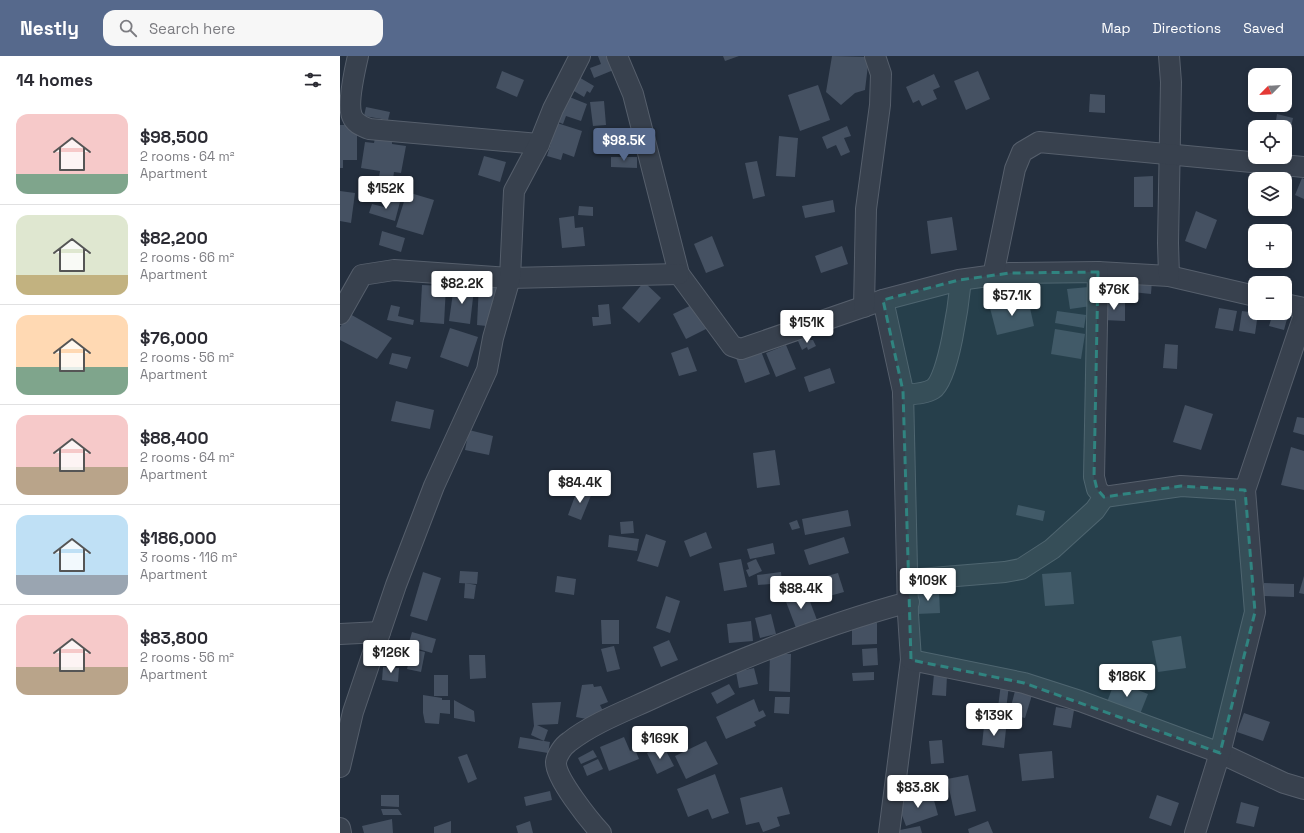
<!DOCTYPE html>
<meta charset="utf-8">
<style>
body{margin:0;font-family:"Space Grotesk",sans-serif;background:#f7f7f7;color:#2b2b33;height:100vh;display:flex;flex-direction:column;font-size:15px;white-space:nowrap}
*{box-sizing:border-box;margin:0}
p{font-size:13px;color:#7c7c81}
.icon{flex:none;width:22px;height:22px;fill:none;stroke:currentColor;stroke-width:2;stroke-linecap:round;stroke-linejoin:round}
.map{position:relative;flex:1;overflow:hidden}
.panel{display:flex;flex-direction:column;background:#fff;width:340px}
.panel>*{flex:none}
.needle{width:26px;rotate:246deg}
.buttons{position:absolute;left:908px;top:12px;display:grid;gap:8px}
.buttons a{display:grid;place-items:center;width:44px;height:44px;border-radius:8px;background:#fff;box-shadow:0 2px 6px #0003;font-size:20px}
.price{position:absolute;translate:-50% -34px;padding:0 9px;border-radius:4px;background:#fff;color:#222;font-size:13px;line-height:26px;filter:drop-shadow(0 1px 2px #0008)}
.price::after{content:'';position:absolute;left:50%;top:24px;width:12px;height:9px;margin-left:-6px;background:inherit;clip-path:polygon(0 0,100% 0,50% 100%)}
.price.active{background:#56698c;color:#fff}
ul{padding:0;list-style:none}
li{display:flex;align-items:center;gap:12px;height:100px;padding:0 16px}
li+li{border-top:1px solid #e1e1e2}
li span{display:grid;place-items:center;flex:none;width:112px;height:80px;border-radius:12px;color:#555}
li>.icon{margin-inline-start:auto}
span .icon{width:48px;height:48px;fill:#fffc;stroke-width:1}
li b{font-size:17px}
h2{display:flex;justify-content:space-between;align-items:center;height:48px;padding:0 16px;font-size:17px}
header{display:flex;align-items:center;gap:24px;box-sizing:border-box;height:56px;padding:0 20px;background:#56698c;color:#fff}
header strong{font-size:19px}
nav{display:flex;gap:22px;margin-inline-start:auto;font-size:14px}
.search{width:280px;height:36px;background:#f7f7f7;display:flex;align-items:center;gap:10px;box-sizing:border-box;padding:0 14px;border-radius:12px;color:#7c7c81;font-size:15px}
main{display:flex;flex:1;min-height:0}
.map>svg:first-child{display:block}
</style>
<header>
<strong>Nestly</strong>
<div class="search"><svg class="icon" aria-label="search" viewBox="0 0 24 24"><circle cx="10" cy="10" r="6"/><path d="M15 15l6 6"/></svg>Search here</div>
<nav><a>Map</a><a>Directions</a><a>Saved</a></nav>
</header>
<main>
<section class="panel">
<h2>14 homes<svg class="icon" aria-label="filters" viewBox="0 0 24 24"><path d="M4 7h16M4 17h16"/><circle cx="9" cy="7" r="2"/><circle cx="15" cy="17" r="2"/></svg></h2>
<ul>
<li><span style="background:linear-gradient(#f6c9c9 75%,#7fa58c 0)"><svg class="icon" aria-label="home" viewBox="0 0 24 24"><path d="M3 11l9-7 9 7M6 9v11h12V9"/></svg></span><div><b>$98,500</b><p>2 rooms · 64 m²</p><p>Apartment</p></div></li>
<li><span style="background:linear-gradient(#dfe7d0 75%,#c2b280 0)"><svg class="icon" aria-label="home" viewBox="0 0 24 24"><path d="M3 11l9-7 9 7M6 9v11h12V9"/></svg></span><div><b>$82,200</b><p>2 rooms · 66 m²</p><p>Apartment</p></div></li>
<li><span style="background:linear-gradient(#ffd9b3 65%,#7fa58c 0)"><svg class="icon" aria-label="home" viewBox="0 0 24 24"><path d="M3 11l9-7 9 7M6 9v11h12V9"/></svg></span><div><b>$76,000</b><p>2 rooms · 56 m²</p><p>Apartment</p></div></li>
<li><span style="background:linear-gradient(#f6c9c9 65%,#b9a48a 0)"><svg class="icon" aria-label="home" viewBox="0 0 24 24"><path d="M3 11l9-7 9 7M6 9v11h12V9"/></svg></span><div><b>$88,400</b><p>2 rooms · 64 m²</p><p>Apartment</p></div></li>
<li><span style="background:linear-gradient(#bfe0f5 75%,#9aa5b1 0)"><svg class="icon" aria-label="home" viewBox="0 0 24 24"><path d="M3 11l9-7 9 7M6 9v11h12V9"/></svg></span><div><b>$186,000</b><p>3 rooms · 116 m²</p><p>Apartment</p></div></li>
<li><span style="background:linear-gradient(#f6c9c9 65%,#b9a48a 0)"><svg class="icon" aria-label="home" viewBox="0 0 24 24"><path d="M3 11l9-7 9 7M6 9v11h12V9"/></svg></span><div><b>$83,800</b><p>2 rooms · 56 m²</p><p>Apartment</p></div></li>
</ul>
</section>
<div class="map">
<svg width="964" height="777" viewBox="0 0 964 777">
<rect width="100%" height="100%" fill="#242f3e"/>
<g fill="#455162">
<path d="M258,0H270L276,13L254,22L250,12L261,8Z"/>
<path d="M383,0H399L385,5Z"/>
<path d="M492,0L529,1L525,34L515,37L501,49L486,36Z"/>
<path d="M162,15L184,24L177,41L156,32Z"/>
<path d="M638,15L650,43L626,54L614,25Z"/>
<path d="M594,18L600,31L593,34L597,43L582,50L579,44L573,47L566,31Z"/>
<path d="M237,20L254,30L250,37L247,35L244,41L229,32Z"/>
<path d="M478,29L490,64L460,75L448,39Z"/>
<path d="M222,38L247,48L241,65L226,60L223,68L212,63Z"/>
<path d="M750,38L765,39V57L749,56Z"/>
<path d="M264,45L266,69L253,70L250,46Z"/>
<path d="M26,51L50,56L48,64L24,60Z"/>
<path d="M937,58L953,62L948,85H945V71H935Z"/>
<path d="M217,67L242,75L234,101L223,97L221,104L207,100Z"/>
<path d="M0,69H17V104H3V112H0Z"/>
<path d="M507,70L511,80L504,82L510,96L501,100L496,89L487,93L482,81Z"/>
<path d="M439,80L458,82L455,121L436,120Z"/>
<path d="M35,82L52,84V88L66,90L61,117L54,116L53,123L39,121L40,115L21,112L25,86L34,87Z"/>
<path d="M144,100L166,106L160,126L138,119Z"/>
<path d="M271,101H297V112L271,111Z"/>
<path d="M417,105L425,140L413,143L405,107Z"/>
<path d="M813,120V151H794V121Z"/>
<path d="M962,122L964,123V143L955,139Z"/>
<path d="M0,135L15,137L11,167L0,165Z"/>
<path d="M67,136L94,144L83,179L56,171Z"/>
<path d="M47,142L60,146L55,165L29,157L32,148L44,151Z"/>
<path d="M493,144L495,156L465,162L462,150Z"/>
<path d="M239,150L253,151V160L238,159Z"/>
<path d="M856,155L877,164L866,193L845,185Z"/>
<path d="M234,160L235,172L243,171L245,190L222,192L219,162Z"/>
<path d="M612,161L617,194L591,198L587,165Z"/>
<path d="M42,175L65,182L61,196L39,189Z"/>
<path d="M372,180L384,210L366,217L354,188Z"/>
<path d="M502,190L508,208L481,217L475,200Z"/>
<path d="M793,222L812,224L811,238L792,236Z"/>
<path d="M304,226L321,242L299,267L282,252Z"/>
<path d="M139,228L158,229L156,271L137,269Z"/>
<path d="M82,229L106,230L104,268L80,266Z"/>
<path d="M114,230L134,233L130,268L109,265Z"/>
<path d="M749,231L751,250L730,253L727,233Z"/>
<path d="M688,243L694,270L657,279L650,252Z"/>
<path d="M764,244L785,245V265L763,264Z"/>
<path d="M358,246L370,271L346,283L333,258Z"/>
<path d="M269,248L271,268L253,270L252,261H259L258,249Z"/>
<path d="M51,249L60,251L58,260L74,264L73,269L47,264Z"/>
<path d="M879,252L897,255L893,275L875,272Z"/>
<path d="M950,252L944,274L929,270L933,257H945Z"/>
<path d="M717,255L746,259L744,272L715,267Z"/>
<path d="M902,255L918,257L915,278L899,275Z"/>
<path d="M10,258L52,282L37,303L0,284V271Z"/>
<path d="M110,272L138,281L128,311L100,301Z"/>
<path d="M715,273L745,278L741,303L711,298Z"/>
<path d="M465,282L466,284H473L476,290L468,294L467,291L462,294L458,285Z"/>
<path d="M825,288L838,289L837,313L823,312Z"/>
<path d="M446,289L456,313L436,321L426,297Z"/>
<path d="M419,290L430,318L405,327L395,299Z"/>
<path d="M348,291L357,315L339,320L331,297Z"/>
<path d="M52,297L71,301L67,313L49,308Z"/>
<path d="M490,312L495,327L469,336L464,321Z"/>
<path d="M56,345L94,354L90,373L51,365Z"/>
<path d="M845,349L873,358L861,394L833,386Z"/>
<path d="M957,361L964,362V379L953,376Z"/>
<path d="M129,374L153,380L149,399L125,394Z"/>
<path d="M951,391L964,395V434L941,429Z"/>
<path d="M435,394L440,429L417,432L413,397Z"/>
<path d="M238,432L252,437L241,464L228,459Z"/>
<path d="M678,449L705,455L703,465L676,459Z"/>
<path d="M508,454L511,470L465,479L462,463Z"/>
<path d="M457,464L460,472L452,474L449,467Z"/>
<path d="M293,465L294,477L281,478L280,466Z"/>
<path d="M366,476L372,492L350,501L344,485Z"/>
<path d="M306,478L326,485L318,511L297,505Z"/>
<path d="M269,479L299,483L297,495L268,491Z"/>
<path d="M504,481L509,497L469,509L464,494Z"/>
<path d="M433,487L435,498L410,503L407,493Z"/>
<path d="M401,503L407,531L384,535L379,507Z"/>
<path d="M416,503L422,515L409,521L406,514L409,513L407,507Z"/>
<path d="M120,515L138,516L137,528L119,527Z"/>
<path d="M83,516L101,522L87,565L70,560Z"/>
<path d="M441,516L442,527L418,529L417,519Z"/>
<path d="M731,516L734,548L705,550L702,518Z"/>
<path d="M498,517L504,536L482,542L476,523Z"/>
<path d="M217,520L236,523L234,539L215,536Z"/>
<path d="M964,520V538L959,537Z"/>
<path d="M125,527L136,529L134,543L124,542Z"/>
<path d="M924,527L954,528V541L923,540Z"/>
<path d="M599,534L600,557L576,558V535Z"/>
<path d="M466,535L477,564L456,572L445,543Z"/>
<path d="M326,540L340,545L330,577L316,572Z"/>
<path d="M431,558L436,578L420,582L415,562Z"/>
<path d="M261,564H279V588H262Z"/>
<path d="M411,565L413,585L389,587L387,568Z"/>
<path d="M537,567V588L512,589V568Z"/>
<path d="M72,576L96,583L92,597L68,590Z"/>
<path d="M841,580L846,612L818,616L812,585Z"/>
<path d="M329,584L338,604L321,611L313,591Z"/>
<path d="M274,590L280,613L267,616L261,593Z"/>
<path d="M537,592L538,609L523,610L522,593Z"/>
<path d="M72,593L85,596L81,616L67,613Z"/>
<path d="M430,597L451,598L450,636L429,635Z"/>
<path d="M129,599H145L146,622L130,623Z"/>
<path d="M43,611L59,612L58,626L42,624Z"/>
<path d="M414,612L418,628L399,632L396,616Z"/>
<path d="M534,616V624L513,625L512,617Z"/>
<path d="M594,618L607,619L606,640L592,639Z"/>
<rect x="94" y="619" width="14" height="21"/>
<path d="M775,625L808,638L800,658L767,646Z"/>
<path d="M253,628L254,631L261,630L268,646L260,649L263,655L253,659L252,664L236,661L242,629Z"/>
<path d="M389,628L395,638L377,648L371,637Z"/>
<path d="M661,628L669,630L666,653L658,651Z"/>
<path d="M675,635L692,639L685,662L669,658Z"/>
<path d="M83,639L102,642V644H110V658L100,657L99,668L85,667L83,657Z"/>
<path d="M435,641H450L449,658L434,657Z"/>
<path d="M414,643L419,656L423,654L426,660L414,666L416,670L386,683L376,661Z"/>
<path d="M114,644L134,655L135,666L114,662Z"/>
<path d="M221,646L218,668L197,669L208,674L204,685L191,679L194,670L192,647Z"/>
<path d="M716,651L734,654L731,672L713,669Z"/>
<path d="M904,657L930,666L923,685L897,676Z"/>
<path d="M644,670L666,673L664,692L642,689Z"/>
<path d="M322,671L328,682L308,693L303,683Z"/>
<path d="M180,681L210,686L208,697L178,692Z"/>
<path d="M284,681L290,695L295,693L299,703L269,715L260,691Z"/>
<path d="M602,684L604,707L591,708L589,685Z"/>
<path d="M366,685L378,708L346,723L335,700Z"/>
<path d="M323,689L334,710L317,718L307,697Z"/>
<path d="M253,694L257,701L241,708L238,702Z"/>
<path d="M712,695L714,722L682,725L679,698Z"/>
<path d="M127,698L137,723L128,727L118,701Z"/>
<path d="M258,703L263,713L247,720L243,710Z"/>
<path d="M375,718L389,757L372,763L368,753L348,761L337,733Z"/>
<path d="M628,719L636,755L615,760L607,723Z"/>
<path d="M602,722L606,743L594,745L590,724Z"/>
<path d="M442,731L450,758L437,761L440,770L423,776L419,766L406,769L400,742Z"/>
<path d="M210,735L212,744L186,750L184,741Z"/>
<path d="M592,737L598,759L566,770L557,746Z"/>
<path d="M41,739H59V751L41,750Z"/>
<path d="M817,739L839,747L831,770L809,762Z"/>
<path d="M901,746L919,751L914,771L896,767Z"/>
<path d="M41,753H58L62,759H43Z"/>
<path d="M52,763L53,777H24L22,770Z"/>
<path d="M111,765V777H94V771Z"/>
<path d="M190,765L193,777H178L176,770Z"/>
<path d="M648,765L653,777H629L628,773Z"/>
<path d="M580,770L582,777H556L555,775Z"/>
</g>
<g fill="none" stroke-linecap="round" stroke-linejoin="round">
<defs>
<g id="street">
<path d="M18,0C15,13 7,48 12,60C15,68 22,70 29,73L199,88"/>
<path d="M277,0L293,38L339,218L392,290L401,293L543,244L619,224L670,217L758,216L829,220L915,240"/>
<path d="M829,0L831,26L828,187L829,220"/>
<path d="M758,216L754,421L757,433L764,441L841,430L905,434"/>
<path d="M653,220L675,113L682,96L699,86L964,111"/>
<path d="M543,244L563,335L568,558L571,604L549,777"/>
<path d="M945,248L964,252"/>
<path d="M524,251L526,153L540,49L541,18L535,0"/>
<path d="M0,258L22,219L54,214L170,222L339,218"/>
<path d="M563,339C573,338 585,338 593,333C609,323 619,244 621,224"/>
<path d="M568,524L665,516L681,513L712,493L755,454L764,441"/>
<path d="M0,578L40,576"/>
<path d="M571,604L684,627L740,645L880,697L944,727L964,733"/>
<path d="M0,711L13,656L56,529L94,430L147,314L153,282L170,222L174,135L199,88L213,53L240,0"/>
<path d="M0,772L1,777"/>
<path d="M261,777C250,765 215,722 216,706C217,699 223,690 229,686C254,666 291,653 320,639C401,602 483,569 569,546"/>
<path d="M855,777L880,697L915,556L905,434L964,259"/>
</g>
</defs>
<use href="#street" stroke="#565f6c" stroke-width="22"/>
<use href="#street" stroke="#38414e" stroke-width="20"/>
</g>
<path fill="#308480" fill-opacity="0.2" stroke="#308480" stroke-width="3" stroke-dasharray="8 5" stroke-linejoin="round" d="M758,216L754,421L757,433L764,441L841,430L905,434L915,556L880,697L684,627L571,604L563,335L543,244L619,224L670,217Z"/>
</svg>
<div class="buttons">
<a><svg class="needle" viewBox="-14 -14 28 28"><path d="M0-13l5 13h-10z" fill="#e53935"/><path d="M0 13l5-13h-10z" fill="#7c7c81"/></svg></a>
<a><svg class="icon" aria-label="locate" viewBox="0 0 24 24"><circle cx="12" cy="12" r="6"/><path d="M12 2v4M12 18v4M2 12h4M18 12h4"/></svg></a>
<a><svg class="icon" aria-label="layers" viewBox="0 0 24 24"><path d="M12 4l9 5-9 5-9-5zM3 14l9 5 9-5"/></svg></a>
<a>+</a>
<a>−</a>
</div>
<b class="price active" style="left:284px;top:106px">$98.5K</b>
<b class="price" style="left:46px;top:154px">$152K</b>
<b class="price" style="left:122px;top:249px">$82.2K</b>
<b class="price" style="left:774px;top:255px">$76K</b>
<b class="price" style="left:672px;top:261px">$57.1K</b>
<b class="price" style="left:467px;top:288px">$151K</b>
<b class="price" style="left:240px;top:448px">$84.4K</b>
<b class="price" style="left:588px;top:546px">$109K</b>
<b class="price" style="left:461px;top:554px">$88.4K</b>
<b class="price" style="left:51px;top:618px">$126K</b>
<b class="price" style="left:787px;top:642px">$186K</b>
<b class="price" style="left:654px;top:681px">$139K</b>
<b class="price" style="left:320px;top:704px">$169K</b>
<b class="price" style="left:578px;top:753px">$83.8K</b>
</div>
</main>
